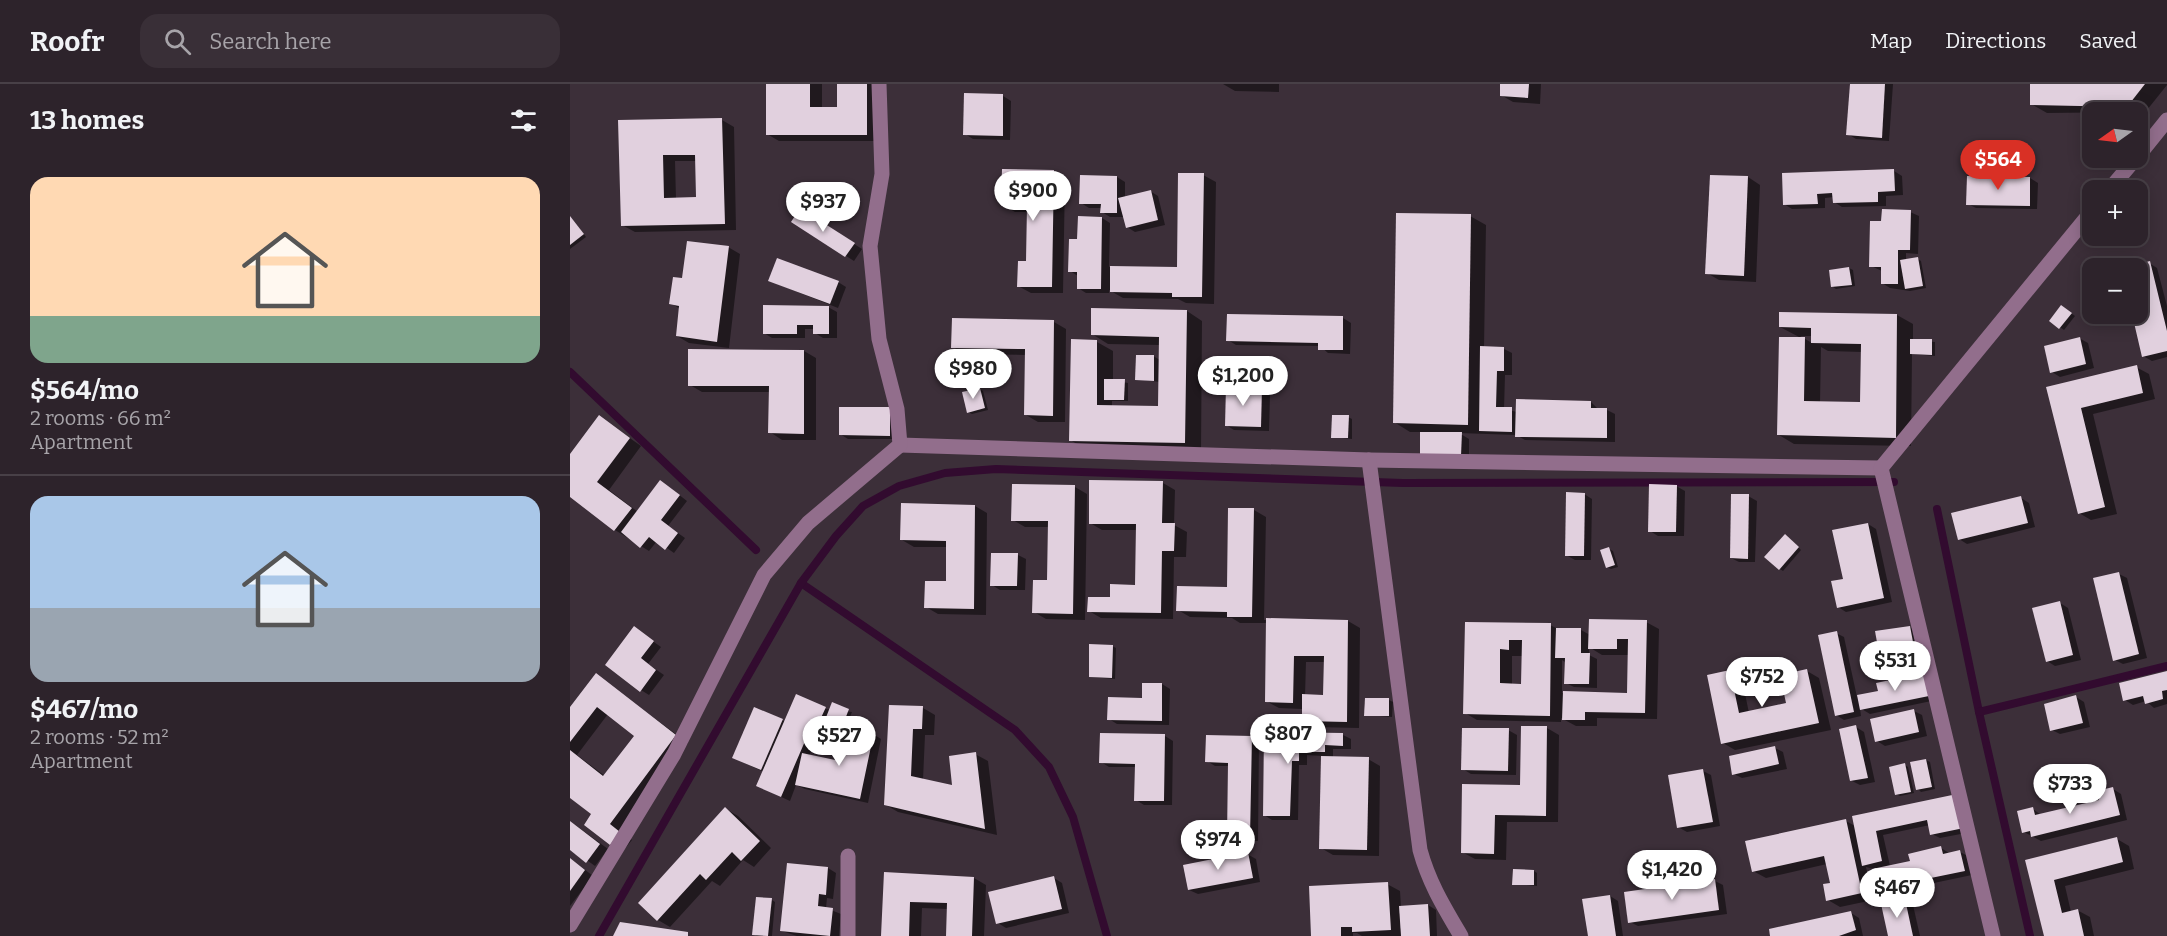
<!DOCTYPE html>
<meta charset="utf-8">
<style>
body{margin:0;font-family:Bitter,serif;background:#392f37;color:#f1f3f6;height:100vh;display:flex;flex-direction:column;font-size:22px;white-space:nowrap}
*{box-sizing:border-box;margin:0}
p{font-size:20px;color:#a7a4a9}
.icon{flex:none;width:33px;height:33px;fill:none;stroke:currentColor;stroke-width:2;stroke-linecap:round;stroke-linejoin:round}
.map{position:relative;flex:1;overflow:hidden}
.panel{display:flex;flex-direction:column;background:#2d232b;width:570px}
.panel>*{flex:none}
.needle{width:39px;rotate:256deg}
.fabs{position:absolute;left:1512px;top:18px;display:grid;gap:12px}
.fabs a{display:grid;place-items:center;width:66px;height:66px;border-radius:12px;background:#2d232b;box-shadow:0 3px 15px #0003,0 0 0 2px #484047;font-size:30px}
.price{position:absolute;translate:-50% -51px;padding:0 14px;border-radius:21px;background:#fff;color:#222;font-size:20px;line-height:39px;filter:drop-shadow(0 2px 3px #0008)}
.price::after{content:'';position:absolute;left:50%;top:36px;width:18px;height:14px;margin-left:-9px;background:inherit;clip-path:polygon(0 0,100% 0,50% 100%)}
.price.selected{background:#d93025;color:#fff}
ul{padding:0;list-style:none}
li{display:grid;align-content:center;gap:12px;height:318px;padding:0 30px}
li+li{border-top:2px solid #484047}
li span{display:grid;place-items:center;height:186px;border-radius:18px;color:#555}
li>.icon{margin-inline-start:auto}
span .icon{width:108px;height:108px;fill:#fffc;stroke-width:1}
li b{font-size:26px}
h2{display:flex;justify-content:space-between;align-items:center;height:72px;padding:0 30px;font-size:26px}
header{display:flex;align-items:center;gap:36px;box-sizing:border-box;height:84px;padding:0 30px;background:#2d232b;border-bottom:2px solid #484047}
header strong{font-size:28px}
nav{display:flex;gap:33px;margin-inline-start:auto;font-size:21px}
.search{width:420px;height:54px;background:#392f37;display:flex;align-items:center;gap:15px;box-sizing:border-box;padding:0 21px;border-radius:18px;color:#a7a4a9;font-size:22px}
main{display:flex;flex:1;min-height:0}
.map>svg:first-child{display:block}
</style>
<header>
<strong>Roofr</strong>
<div class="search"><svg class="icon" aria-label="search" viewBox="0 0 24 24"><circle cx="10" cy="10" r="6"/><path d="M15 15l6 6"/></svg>Search here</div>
<nav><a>Map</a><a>Directions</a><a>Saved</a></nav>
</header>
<main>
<section class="panel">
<h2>13 homes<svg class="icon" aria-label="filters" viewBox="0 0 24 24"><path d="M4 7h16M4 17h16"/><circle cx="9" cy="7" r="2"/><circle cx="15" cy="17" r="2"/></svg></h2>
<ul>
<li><span style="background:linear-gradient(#ffd9b3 75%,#7fa58c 0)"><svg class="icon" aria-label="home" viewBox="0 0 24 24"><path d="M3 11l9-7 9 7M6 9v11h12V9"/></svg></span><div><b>$564/mo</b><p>2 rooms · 66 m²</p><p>Apartment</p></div></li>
<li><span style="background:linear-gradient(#a9c7e8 60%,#9aa5b1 0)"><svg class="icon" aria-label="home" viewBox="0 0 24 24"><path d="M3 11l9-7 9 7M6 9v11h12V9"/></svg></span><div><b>$467/mo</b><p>2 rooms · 52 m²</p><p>Apartment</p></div></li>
</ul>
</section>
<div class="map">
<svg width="1597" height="852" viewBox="0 0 1597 852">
<rect width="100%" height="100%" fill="#3c2f39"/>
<g fill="#0007" fill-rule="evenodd">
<path d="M197,0H252V24H269V0H309V57H209L197,50Z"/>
<path d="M653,0H709V8L665,7Z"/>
<path d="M932,0H971L970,20L943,18L931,11Z"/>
<path d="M1281,0H1323L1319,57L1286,55L1278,50Z"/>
<path d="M1462,0H1597V1L1573,31H1568V28L1477,29L1461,20Z"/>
<path d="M433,12L441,17L440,56L403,55L395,50Z"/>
<path d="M152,36L164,43L166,146L65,148L52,141L50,37ZM105,77H126L127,115H106Z"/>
<path d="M483,87L495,94L493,209H461L448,202L457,179L458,128H445L433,121Z"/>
<path d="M1324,87L1332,92L1333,111L1316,112V122L1272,123L1264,118V113L1255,114V124L1222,125L1214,120L1213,91Z"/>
<path d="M633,91L646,98L644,220L616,219L608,215L553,214L539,206V209H516L508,204V192L500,187L509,157L532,134L540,139L539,183L608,185Z"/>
<path d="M547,93L555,98V114L580,107L588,112L595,141L565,148L557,143L555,133H540L532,128V124H519L511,119Z"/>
<path d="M1178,93L1190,101L1186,198L1149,196L1137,189Z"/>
<path d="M1460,94L1468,99L1467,125L1406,124L1398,120Z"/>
<path d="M1340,128L1349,132L1348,170L1336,169V177L1348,175L1351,177L1356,204L1340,207L1320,204L1312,199V187L1301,182L1313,139Z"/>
<path d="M239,131L292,165L284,177L223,138Z"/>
<path d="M900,132L916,141L914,264L934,265L942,269V291H935L934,325L947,328L948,317L1021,318L1029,326H1037L1045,330V358L955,356L946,351L889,349L899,355V375L852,370V348H840L824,338Z"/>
<path d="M0,135L4,137L16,153L0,165Z"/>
<path d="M158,163L170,170L159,264L119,259L107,252L110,225L101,219L114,196Z"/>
<path d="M1579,179L1587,184L1597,222V273L1582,277L1573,272L1563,230H1568V184H1557Z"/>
<path d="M1279,184L1283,186L1285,202L1266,205L1263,203Z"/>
<path d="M200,197L268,198L276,203L268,224Z"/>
<path d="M258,223L267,228V254H253L245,249V245H235V254H202L194,249Z"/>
<path d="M1495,225L1505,232L1494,246L1481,237Z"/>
<path d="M617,227L632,237L631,367L516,365L500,356L502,257L527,258L543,267V296L558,299V317H542V323L589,324L590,298L567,295L583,272L590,276V261L538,260L522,250Z"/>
<path d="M1210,229L1327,231L1343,240V256L1365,258V272L1342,270L1341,362L1224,360L1209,351L1231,254L1210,243ZM1230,252H1242V259ZM1251,263L1258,267L1292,268V319H1250Z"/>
<path d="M773,234L781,239L780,270L758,269L750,262L666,261L658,256Z"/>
<path d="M484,238L496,245L495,338H468L456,331V271L395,270L383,263Z"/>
<path d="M1509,254L1518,259L1524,284L1490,293L1482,288Z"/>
<path d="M234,267L246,274V356H212L200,348V308H132L120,301Z"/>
<path d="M1566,283L1579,290L1585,315L1523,330L1547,430L1521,436L1509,429L1478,304Z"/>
<path d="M420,286L424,288L427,301L417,303L413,301Z"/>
<path d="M658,304L692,305L700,310L699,347L664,346L656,341Z"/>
<path d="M410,305L413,307L418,326L402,330L398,328Z"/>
<path d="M319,325L327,355H278L270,350Z"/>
<path d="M30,333L71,362L39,406L68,428L99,403L117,417L98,442L115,454L104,469L87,457L79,467L45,446L0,412V372Z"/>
<path d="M778,333L782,335V355L763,353Z"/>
<path d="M593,399L605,406L604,441L617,448L616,473H604L603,535L531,534L519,527L567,503L568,446H532L520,439Z"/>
<path d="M1106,402L1115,407L1114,452H1088L1080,447Z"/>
<path d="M505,403L517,410L515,536L476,535L464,528L479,498V443H455L443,436Z"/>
<path d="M1014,410L1022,415L1021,476H1005L996,471Z"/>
<path d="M1178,412L1187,417L1185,478H1169L1161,474Z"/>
<path d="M1451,414L1459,419L1465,443L1397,460L1389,455Z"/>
<path d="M405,422L417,429L416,531L368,530L356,523L377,499L378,463H344L332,456Z"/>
<path d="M684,426L696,433L694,536L778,537L790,544L789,644L745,643L733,636V625L709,624L696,617L697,539H670L662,534L620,533L608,526L659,504ZM736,578H755V612H735Z"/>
<path d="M1298,440L1306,445L1322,518L1276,528L1268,523L1275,496Z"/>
<path d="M1219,454L1231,466L1213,487L1210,485Z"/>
<path d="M1039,465L1043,467L1048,483L1041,485L1037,483Z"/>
<path d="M448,471L456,475L455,506H430L422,501Z"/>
<path d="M1549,490L1557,494L1577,574L1553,580L1545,576Z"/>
<path d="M1490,519L1498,524L1511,576L1485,582L1477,577Z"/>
<path d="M1076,538L1089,545L1087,635L1027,634V642H1006L991,634V638L907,636L895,629L896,539L980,541L988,545L1011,546L1020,551ZM1019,563L1032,571H1060L1059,610L992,609V576L995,578L996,599L1004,603L1027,604V575L1019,571ZM942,572H953V601H942Z"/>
<path d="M1340,543L1343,545L1346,560L1313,565L1309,563Z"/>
<path d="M64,544L91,563L78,580L94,591L79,611L71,606Z"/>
<path d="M1266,549L1274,553L1287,613L1310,608L1354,590L1366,616L1300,630L1290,624L1291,632L1274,636L1266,631Z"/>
<path d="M542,562L546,564L545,595L520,593Z"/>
<path d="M1237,587L1249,594L1261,646L1165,666L1153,659L1159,588L1172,595L1179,629L1218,620Z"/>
<path d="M1597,588V620L1584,624L1576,617L1563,621L1555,616Z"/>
<path d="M26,591L118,659L51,748L62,756L53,767L23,730L0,712V626ZM38,630L66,651L35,692L7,671Z"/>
<path d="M592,600L600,605L599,641L547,640L539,635L573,616Z"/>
<path d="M1506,613L1514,618L1520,643L1490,650L1482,646Z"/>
<path d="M819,616L823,618L822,633L796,631Z"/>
<path d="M321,622L353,624L365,631L364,651H355L353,696L383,703L405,670L418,677L427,751L328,728L316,721Z"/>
<path d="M255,625L282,628L275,644L254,637L239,672L271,679L303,650L311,655L298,719L235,705L226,701L220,717L196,706L194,688L172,678L212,636L216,638Z"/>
<path d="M1344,627L1352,631L1357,652L1315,662L1307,657Z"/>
<path d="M1286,643L1294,648L1305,698L1290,701L1282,697Z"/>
<path d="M977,644L989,651L988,738H937L936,776L905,775L892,768L894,702H952Z"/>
<path d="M938,646L947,651L946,691L901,690L893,685Z"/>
<path d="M695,649L773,651L781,655V665H763V674L798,675L810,682L809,772L763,771L751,764L752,672L737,671V681H729L728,736H702L694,731Z"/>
<path d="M595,652L603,657L602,721H574L566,716V683H539L531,678Z"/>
<path d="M681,653L689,658L688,757H667L659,752L660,682H645L637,677Z"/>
<path d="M1205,664L1213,668L1217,685L1172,694L1164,690Z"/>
<path d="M1356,676L1360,678L1365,705L1351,708L1348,705Z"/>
<path d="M1335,681L1338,683L1344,709L1330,712L1326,710Z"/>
<path d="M1133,687L1141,691L1150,742L1117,748L1108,743Z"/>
<path d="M1543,705L1551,710L1557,736L1471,757L1454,748L1463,725L1471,731L1531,717Z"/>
<path d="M1387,711L1401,748L1370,754L1362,750L1360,741L1313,751L1320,782L1342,778L1371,764L1379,769L1390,768L1398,772L1402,791L1316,809L1308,804L1304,785L1296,783L1303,816L1270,823L1258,816L1262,800L1257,780L1196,794L1183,787L1276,737L1285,742Z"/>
<path d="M156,725L168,732L201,764L184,783L173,776L150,802L142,797L100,843L88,836Z"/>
<path d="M0,737L38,765L25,782L0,764Z"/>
<path d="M1547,755L1559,762L1564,785L1495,802L1501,828L1507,826L1520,833L1524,852H1476L1457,777Z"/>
<path d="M677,770L686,775L690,798L628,810L619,806Z"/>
<path d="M0,774L23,792L0,822Z"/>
<path d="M258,784L266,789L263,815L257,814L256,824L271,830L269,852H227L212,847Z"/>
<path d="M964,787L967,789V802L944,800Z"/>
<path d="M315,790L404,794L416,801L414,852H377L378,825L352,824L351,852H312Z"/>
<path d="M484,794L492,799L499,829L436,844L428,839Z"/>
<path d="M1145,797L1153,801L1157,830L1068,842L1060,838Z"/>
<path d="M817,800L830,807L831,823L858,821L866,826L867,852H792L787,849H783V852H743Z"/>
<path d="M1040,812L1048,817L1053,852H1019Z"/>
<path d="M202,816L205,818L202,852H187L184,850Z"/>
<path d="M1335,817L1343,821L1350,852H1320Z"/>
<path d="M1281,829L1289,834L1293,852H1202Z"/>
</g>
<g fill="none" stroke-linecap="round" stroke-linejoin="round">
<g stroke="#320b2f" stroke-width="8">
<path d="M0,288L186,466"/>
<path d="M1367,425L1409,628L1460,852"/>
<path d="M231,499L445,646L479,683L503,733L537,852"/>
<path d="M1409,628L1597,582"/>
<path d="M29,852L231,499L266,452L293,422L329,402L375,389L426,385L833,399L1324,398"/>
</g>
</g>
<g fill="#e1d0de" fill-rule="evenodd">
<path d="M196,0H240V23H267V0H297V51H196Z"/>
<path d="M930,0H959L958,14L930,12Z"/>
<path d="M1280,0H1315L1312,54L1276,51Z"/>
<path d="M1460,0H1575L1557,23L1460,21Z"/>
<path d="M394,9L433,10V52L393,51Z"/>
<path d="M152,34L155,140L51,142L48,36ZM93,71H125L126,113L94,114Z"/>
<path d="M432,85L484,86L482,203H447L448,177H456L457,122H431Z"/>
<path d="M1324,85L1325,107L1308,108V118L1263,119L1262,109L1247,110L1248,120L1213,121L1212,89Z"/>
<path d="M608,89H634L632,213H602V209L540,208V182L607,183Z"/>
<path d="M510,91L547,92V129H530L531,120H509Z"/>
<path d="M1140,91L1178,92L1174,192L1135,190Z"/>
<path d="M1397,92L1460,93V122L1396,121Z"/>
<path d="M581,106L588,136L556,144L548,114Z"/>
<path d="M230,124L285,159L275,173L221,138Z"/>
<path d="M1312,125L1341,126L1340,166H1328V200H1311V183H1299L1300,137H1311Z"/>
<path d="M826,129L901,130L898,341L823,339Z"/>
<path d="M0,132L14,150L0,161Z"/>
<path d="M508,132L532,133L531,205H507V188H498L499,155H507Z"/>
<path d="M117,157L159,162L147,258L106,252L109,222L99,220L103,193L112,194Z"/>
<path d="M1348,173L1353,202L1335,205L1330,176Z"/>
<path d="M207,174L269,197L260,220L198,197Z"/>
<path d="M1580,177L1597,247V267L1572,273L1562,230H1568V184H1554Z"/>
<path d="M1279,183L1282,201L1261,203L1259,186Z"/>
<path d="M193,221L259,222V250H243V241H227V250H193Z"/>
<path d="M1491,221L1502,229L1489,245L1479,237Z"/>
<path d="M521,224L617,226L615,359L499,357L501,255L527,256V321L588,322L589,253L521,251Z"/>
<path d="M1209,228L1327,230L1326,354L1207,351L1209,253H1235L1234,317L1290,318L1291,260L1241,259V244L1209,243Z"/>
<path d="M657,230L773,232V266H748V259L656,257Z"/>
<path d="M382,234L484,236L483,332L454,331L455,265L381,264Z"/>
<path d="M1510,253L1516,280L1480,289L1474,262Z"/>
<path d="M1340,255H1362V271L1340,270Z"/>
<path d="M910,262L934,263V287H927L926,323H942V348L909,347Z"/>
<path d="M118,265L234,266V350L198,349L199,302H118Z"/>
<path d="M566,271H584V297L565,296Z"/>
<path d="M1567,281L1573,309L1511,324L1535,423L1508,430L1476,303Z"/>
<path d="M420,285L424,299L412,302L408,288Z"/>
<path d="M534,295H555L554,316H534Z"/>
<path d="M656,302L692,304L691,343L655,342Z"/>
<path d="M410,304L415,324L397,329L392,308Z"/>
<path d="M946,315L1021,317V324H1037V354L945,353Z"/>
<path d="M269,323H320V352L269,351Z"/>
<path d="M29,331L60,354L27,398L62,424L44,447L0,413V370Z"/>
<path d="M762,331H779L778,354H761Z"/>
<path d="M850,348H892L891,372L850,371Z"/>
<path d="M90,396L110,411L91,436L108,449L95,466L79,453L70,464L51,448Z"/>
<path d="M519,396L593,397L592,439H605L604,467H592L591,529L517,528L518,513H540V500L565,501L566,440H519Z"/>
<path d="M442,400L505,401L503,530L462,529L463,496H477L478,437H441Z"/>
<path d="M1079,400L1107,401L1106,448H1078Z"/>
<path d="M996,408L1015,409L1014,472H995Z"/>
<path d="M1161,410H1179L1178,475L1160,474Z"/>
<path d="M1451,412L1458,439L1388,456L1381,429Z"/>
<path d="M331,419L405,421L404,525L354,524L355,497H376V457L330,456Z"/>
<path d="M658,424H684L682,533H657V528L606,527L607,502L657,503Z"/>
<path d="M1298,439L1314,514L1267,524L1261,497L1273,495L1262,446Z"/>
<path d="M1215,450L1229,463L1209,486L1194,473Z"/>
<path d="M1039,463L1045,481L1036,484L1030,466Z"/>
<path d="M421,469H448L447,502H420Z"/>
<path d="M1549,488L1569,570L1543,577L1523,494Z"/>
<path d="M1490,517L1503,571L1476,578L1462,524Z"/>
<path d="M696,534L778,536L777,638L732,637V610L753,611L754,572H724L723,619L695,618Z"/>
<path d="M1019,535L1077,536L1075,629L1015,628V636H992L993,607L1057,609L1058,555H1047V565H1018Z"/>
<path d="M895,538L981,539L980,632L893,630ZM939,556H952L951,600L930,599V565L939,566Z"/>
<path d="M64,542L84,557L71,574L86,586L70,608L35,581Z"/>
<path d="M1340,542L1343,558L1308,564L1305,547Z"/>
<path d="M986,544H1011V569H1020L1019,600H994L995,574H985Z"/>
<path d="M1267,547L1284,628L1265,632L1248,551Z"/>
<path d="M519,560L543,561L542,594L519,593Z"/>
<path d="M1237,585L1249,639L1151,660L1137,591L1160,586L1169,629L1216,619L1210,591Z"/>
<path d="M1597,587V606L1592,607L1593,615L1575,620L1573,612L1553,617L1549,599Z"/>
<path d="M26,589L106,651L40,740L50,748L40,761L14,741L21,730L0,714V666L33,692L64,652L27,623L0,658V623Z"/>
<path d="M1354,589L1359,612L1290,626L1287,611L1308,607L1306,599Z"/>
<path d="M572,599H592V637L537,636L538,613L572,614Z"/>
<path d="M226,610L256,623L250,636L245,634L211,713L186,702Z"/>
<path d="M1506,611L1513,639L1480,647L1474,620Z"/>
<path d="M795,614H819V632H794Z"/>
<path d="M262,618L279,625L272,643L255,636Z"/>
<path d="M319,621L353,622L352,645H343L341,692L382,701L379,672L406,668L415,745L314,721Z"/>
<path d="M184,623L213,635L191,686L162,674Z"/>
<path d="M1344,625L1349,648L1305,658L1300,635Z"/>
<path d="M1286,641L1298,694L1280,697L1269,645Z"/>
<path d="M951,642H977L976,732L925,731L924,770L891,769L892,700L950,701Z"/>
<path d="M277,643L304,648L290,715L225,701L232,669L270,677Z"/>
<path d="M892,644H939L938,687L891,686Z"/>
<path d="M694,648L773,649V662L755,661V668H729V677H722L720,732H693Z"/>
<path d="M530,649L595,650L594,717H564L565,680L529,679Z"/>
<path d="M636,651L682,652L680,754L657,753L658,679L635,678Z"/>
<path d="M1205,662L1209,680L1162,691L1159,672Z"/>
<path d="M751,672L799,673L797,766L749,765Z"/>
<path d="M1356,675L1362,703L1346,706L1340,678Z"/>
<path d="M1335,679L1341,708L1325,711L1319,683Z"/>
<path d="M1133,685L1143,738L1107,744L1098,691Z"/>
<path d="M1543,703L1550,731L1461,753L1460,747L1452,749L1447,727L1463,723L1465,731L1529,716L1527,707Z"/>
<path d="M1387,710L1394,744L1360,751L1357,736L1306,747L1312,777L1292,782L1282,732Z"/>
<path d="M155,723L190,757L171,777L162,768L136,796L130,790L87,837L68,819Z"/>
<path d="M1276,735L1292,809L1256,817L1253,800L1260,799L1254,772L1182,788L1175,757Z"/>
<path d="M0,737L30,760L16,779L0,766Z"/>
<path d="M1547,753L1553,778L1484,796L1492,829L1508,825L1514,852H1474L1455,776Z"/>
<path d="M1371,762L1373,770L1390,766L1395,787L1307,805L1302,785L1340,777L1338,770Z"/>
<path d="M678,768L683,794L618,806L613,781Z"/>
<path d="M0,774L15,786L0,807Z"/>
<path d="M217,779L258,783L256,811L249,810L248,822L263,824L260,852L210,847Z"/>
<path d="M943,785L964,786V801H942Z"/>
<path d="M314,788L404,793L402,852H376L377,819L340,818L339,852H311Z"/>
<path d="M484,792L492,825L426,840L418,808Z"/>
<path d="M1145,795L1149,826L1058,839L1054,808Z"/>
<path d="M818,798L821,846L782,848V843H771V852H741L739,802Z"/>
<path d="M1040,811L1046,852H1018L1012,815Z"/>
<path d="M186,813L202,814L198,852L182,851Z"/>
<path d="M1335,815L1343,852H1318L1311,820Z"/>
<path d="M858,820L860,852H831L829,822Z"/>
<path d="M1281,827L1286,846L1269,852H1200L1199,845Z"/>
<path d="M50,838L118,848V852H43Z"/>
</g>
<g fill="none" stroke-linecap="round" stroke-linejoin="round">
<g stroke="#926e8c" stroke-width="15">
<path d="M1568,72L1597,36"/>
<path d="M1539,106L1566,74"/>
<path d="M330,361L799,376L1311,384"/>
<path d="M799,376L850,766C859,799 874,823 891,852"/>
<path d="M1311,384L1423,852"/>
<path d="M1311,384L1522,127"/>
<path d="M0,841L104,670L194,491L238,439L330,361L327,325L309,255L300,162L312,90L309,0"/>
<path d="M278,852V772"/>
</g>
</g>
</svg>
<div class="fabs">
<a><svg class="needle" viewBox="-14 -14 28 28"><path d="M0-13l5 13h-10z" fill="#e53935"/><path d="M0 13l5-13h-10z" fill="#a7a4a9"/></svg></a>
<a>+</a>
<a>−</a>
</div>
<b class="price selected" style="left:1428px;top:107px">$564</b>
<b class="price" style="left:463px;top:138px">$900</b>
<b class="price" style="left:253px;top:149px">$937</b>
<b class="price" style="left:403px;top:316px">$980</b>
<b class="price" style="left:673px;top:323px">$1,200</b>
<b class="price" style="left:1325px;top:608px">$531</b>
<b class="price" style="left:1192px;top:624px">$752</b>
<b class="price" style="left:718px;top:681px">$807</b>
<b class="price" style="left:269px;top:683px">$527</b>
<b class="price" style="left:1500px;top:731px">$733</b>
<b class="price" style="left:648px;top:787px">$974</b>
<b class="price" style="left:1102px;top:817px">$1,420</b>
<b class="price" style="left:1327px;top:835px">$467</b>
</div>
</main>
